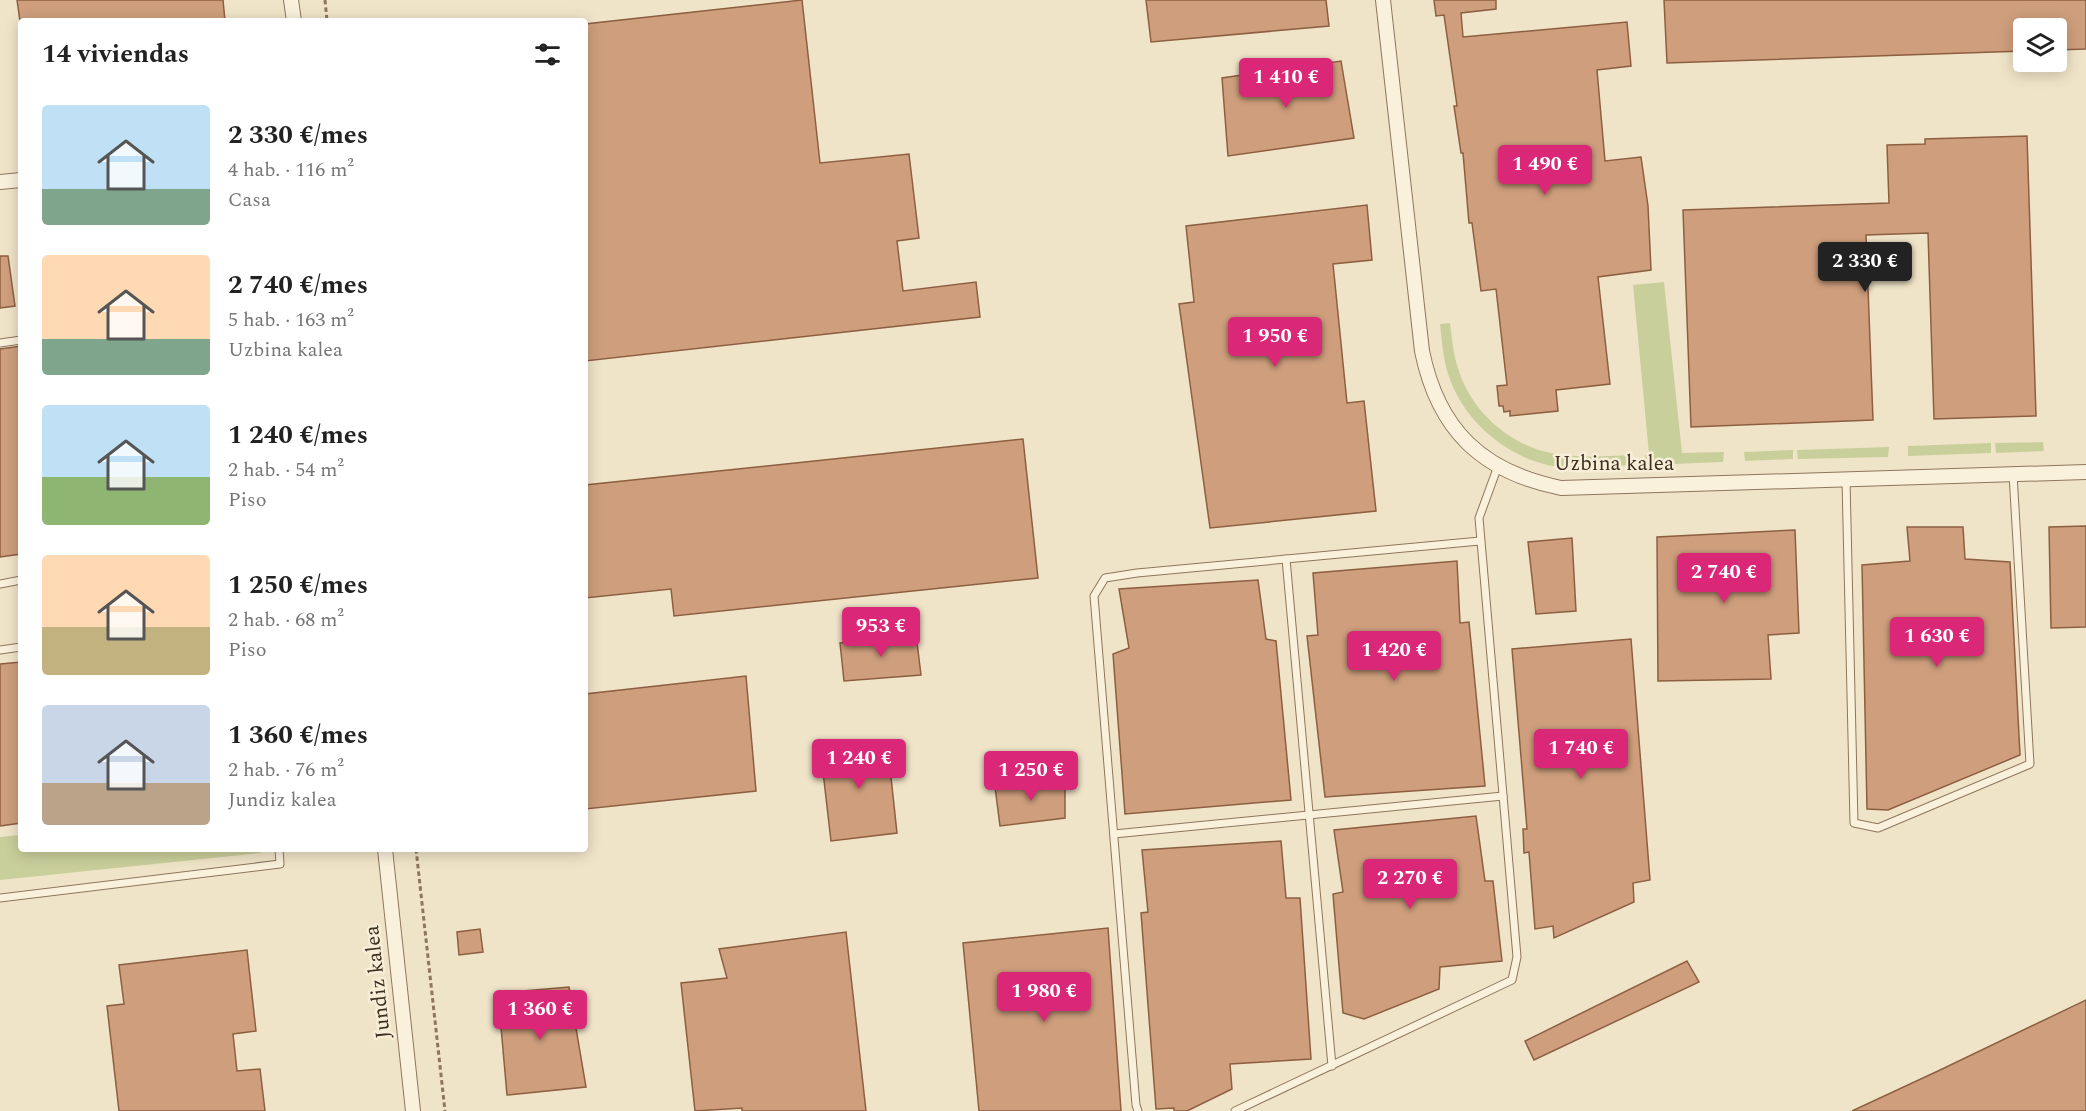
<!DOCTYPE html>
<html lang="es">
<meta charset="utf-8">
<style>
body{margin:0;font-family:Spectral,serif;background:#f6f6f6;color:#222;height:100vh;display:flex;flex-direction:column;font-size:22px;white-space:nowrap}
*{box-sizing:border-box;margin:0}
p{font-size:20px;color:#767676}
.icon{flex:none;width:33px;height:33px;fill:none;stroke:currentColor;stroke-width:2;stroke-linecap:round;stroke-linejoin:round}
.map{position:relative;flex:1;overflow:hidden}
.sheet{position:absolute;left:18px;top:18px;width:570px;height:834px;display:flex;flex-direction:column;background:#fff;border-radius:6px;box-shadow:0 3px 15px #0003}
.sheet>*{flex:none}
.tools{position:absolute;left:2013px;top:18px;display:grid;gap:12px}
.tools a{display:grid;place-items:center;width:54px;height:54px;border-radius:6px;background:#fff;box-shadow:0 3px 15px #0003;font-size:30px}
.price{position:absolute;translate:-50% -51px;padding:0 14px;border-radius:6px;background:#db2777;color:#fff;font-size:20px;line-height:39px;filter:drop-shadow(0 2px 3px #0008)}
.price::after{content:'';position:absolute;left:50%;top:36px;width:18px;height:14px;margin-left:-9px;background:inherit;clip-path:polygon(0 0,100% 0,50% 100%)}
.price.current{background:#222;color:#fff}
ul{padding:0;list-style:none}
li{display:flex;align-items:center;gap:18px;height:150px;padding:0 24px}
li span{display:grid;place-items:center;flex:none;width:168px;height:120px;border-radius:6px;color:#555}
li>.icon{margin-inline-start:auto}
span .icon{width:72px;height:72px;fill:#fffc;stroke-width:1}
li b{font-size:26px}
h2{display:flex;justify-content:space-between;align-items:center;height:72px;padding:0 24px;font-size:26px}
.map>svg:first-child{display:block}
</style>
<div class="map">
<svg width="2086" height="1111" viewBox="0 0 2086 1111">
<rect width="100%" height="100%" fill="#f0e4c8"/>
<g fill="#c9cf9b">
<path d="M1664,282L1682,453L1724,452L1723,462L1646,465L1645,455L1649,454L1633,285Z"/>
<path d="M1450,323C1452,338 1453,353 1458,368C1471,412 1511,447 1556,454C1580,458 1606,456 1630,455V465C1604,466 1573,471 1547,465C1502,454 1462,418 1448,374C1443,358 1442,341 1440,324Z"/>
<path d="M2043,442L2044,451L1996,453L1995,443Z"/>
<path d="M1991,443V453L1908,456V446Z"/>
<path d="M1889,447L1888,457L1798,459L1797,450Z"/>
<path d="M1793,450V459L1745,461L1744,452Z"/>
<path d="M21,835V849H260L261,853L0,880V837Z"/>
</g>
<g fill="#cf9f7d" stroke="#8d5f41" stroke-width="1.5">
<path d="M17,0H223L225,21H20Z"/>
<path d="M802,0L820,163L909,154L919,238L897,241L903,291L976,282L980,317L585,361V24Z"/>
<path d="M1146,0H1326L1329,26L1151,42Z"/>
<path d="M1434,0H1496V9L1461,13L1463,37L1627,22L1631,66L1597,70L1605,161L1641,157L1648,206L1651,270L1598,277L1610,384L1556,390L1558,411L1510,416V411L1504,412L1503,406H1499L1497,386L1507,385L1496,289L1481,291L1472,223H1469L1463,153H1461L1454,106H1457L1444,15L1436,16Z"/>
<path d="M1664,0H2086V49L2056,50V28H2024V51L1667,63Z"/>
<path d="M1341,61L1354,138L1228,156L1222,78Z"/>
<path d="M2027,136L2036,416L1934,419L1928,233L1866,235L1873,420L1691,427L1683,210L1889,203L1887,145L1925,144V139Z"/>
<path d="M1367,205L1372,260L1333,264L1347,403L1364,401L1376,511L1210,528L1179,304L1194,302L1186,226Z"/>
<path d="M0,256H8L15,306L0,308Z"/>
<path d="M21,346V554L0,557V349Z"/>
<path d="M1023,439L1038,578L674,616L671,589L585,598V485Z"/>
<path d="M2086,526V627L2051,628L2049,527Z"/>
<path d="M1907,527H1963L1965,559L2010,562L2020,755L1888,810L1867,809L1862,565L1910,561Z"/>
<path d="M1795,530L1799,633L1768,635L1771,679L1658,681L1657,537Z"/>
<path d="M1572,538L1576,611L1536,614L1528,542Z"/>
<path d="M1457,561L1460,623L1469,622L1485,786L1325,797L1307,636L1318,635L1313,573Z"/>
<path d="M1258,580L1266,639L1276,641L1291,800L1125,814L1113,654L1129,648L1119,589Z"/>
<path d="M916,634L921,675L844,681L840,643Z"/>
<path d="M1631,639L1650,880L1633,883L1634,902L1554,938L1553,926L1535,929L1529,852L1524,853L1523,829H1527L1512,649Z"/>
<path d="M21,662V823L0,826V664Z"/>
<path d="M746,676L756,791L585,809V694Z"/>
<path d="M887,740L897,833L831,841L820,746Z"/>
<path d="M1065,779V818L1000,826L995,787Z"/>
<path d="M1476,816L1485,881H1493L1502,961L1440,967L1439,989L1364,1019L1343,1013L1333,894L1343,892L1334,830Z"/>
<path d="M1281,841L1286,898H1300L1311,1059L1230,1064L1232,1089L1187,1111H1174V1108L1156,1109L1141,913L1148,912L1142,850Z"/>
<path d="M1108,928L1121,1111H979L963,943Z"/>
<path d="M480,929L483,952L459,955L457,932Z"/>
<path d="M846,932L866,1111H742V1108L695,1111L681,983L727,978L719,949Z"/>
<path d="M247,950L256,1031L233,1034L237,1071L260,1069L265,1111H119L107,1006L124,1004L119,965Z"/>
<path d="M1687,961L1699,982L1534,1060L1525,1041Z"/>
<path d="M569,987L586,1087L507,1095L498,993Z"/>
<path d="M2086,1000V1111H1852L1938,1071Z"/>
</g>
<g fill="none" stroke-linecap="round" stroke-linejoin="round">
<defs>
<g id="service">
<path d="M0,343L21,340"/>
<path d="M1846,480L1854,823L1878,828L2030,764L2013,474"/>
<path d="M1286,559L1332,1066"/>
<path d="M0,584L21,580"/>
<path d="M0,650L21,647"/>
<path d="M1114,834L1503,796"/>
<path d="M0,898L280,864L279,849"/>
<path d="M1138,1111L1136,1105L1094,596L1105,578L1137,573L1480,541"/>
<path d="M1235,1111L1512,980L1517,957L1479,518L1498,466"/>
</g>
<g id="minor">
<path d="M291,0L294,21"/>
<path d="M1383,0L1422,351C1438,430 1482,472 1561,488L2086,472"/>
<path d="M0,182L21,180"/>
<path d="M385,849L413,1111"/>
</g>
</defs>
<use href="#service" stroke="#8d765c" stroke-width="9"/>
<use href="#minor" stroke="#8d765c" stroke-width="16"/>
<g stroke="#8d765c" stroke-width="3" stroke-dasharray="4.5 3" stroke-linecap="butt">
<path d="M325,0L327,21"/>
<path d="M416,849L445,1111"/>
</g>
<use href="#service" stroke="#faf1dc" stroke-width="7"/>
<use href="#minor" stroke="#faf1dc" stroke-width="14"/>
</g>
<g text-anchor="middle" dominant-baseline="central" stroke-width="5" stroke-linejoin="round" paint-order="stroke">
<g font-size="21" fill="#3d2e20" stroke="#f7eed8">
<text x="1614" y="464">Uzbina kalea</text>
<text transform="translate(378 982) rotate(-96)">Jundiz kalea</text>
</g>
</g>
</svg>
<div class="tools">
<a><svg class="icon" aria-label="layers" viewBox="0 0 24 24"><path d="M12 4l9 5-9 5-9-5zM3 14l9 5 9-5"/></svg></a>
</div>
<b class="price" style="left:1286px;top:109px">1 410 €</b>
<b class="price" style="left:1545px;top:196px">1 490 €</b>
<b class="price current" style="left:1865px;top:293px">2 330 €</b>
<b class="price" style="left:1275px;top:368px">1 950 €</b>
<b class="price" style="left:1724px;top:604px">2 740 €</b>
<b class="price" style="left:881px;top:658px">953 €</b>
<b class="price" style="left:1937px;top:668px">1 630 €</b>
<b class="price" style="left:1394px;top:682px">1 420 €</b>
<b class="price" style="left:1581px;top:780px">1 740 €</b>
<b class="price" style="left:859px;top:790px">1 240 €</b>
<b class="price" style="left:1031px;top:802px">1 250 €</b>
<b class="price" style="left:1410px;top:910px">2 270 €</b>
<b class="price" style="left:1044px;top:1023px">1 980 €</b>
<b class="price" style="left:540px;top:1041px">1 360 €</b>
<section class="sheet">
<h2>14 viviendas<svg class="icon" aria-label="filters" viewBox="0 0 24 24"><path d="M4 7h16M4 17h16"/><circle cx="9" cy="7" r="2"/><circle cx="15" cy="17" r="2"/></svg></h2>
<ul>
<li><span style="background:linear-gradient(#bfe0f5 70%,#7fa58c 0)"><svg class="icon" aria-label="home" viewBox="0 0 24 24"><path d="M3 11l9-7 9 7M6 9v11h12V9"/></svg></span><div><b>2 330 €/mes</b><p>4 hab. · 116 m²</p><p>Casa</p></div></li>
<li><span style="background:linear-gradient(#ffd9b3 70%,#7fa58c 0)"><svg class="icon" aria-label="home" viewBox="0 0 24 24"><path d="M3 11l9-7 9 7M6 9v11h12V9"/></svg></span><div><b>2 740 €/mes</b><p>5 hab. · 163 m²</p><p>Uzbina kalea</p></div></li>
<li><span style="background:linear-gradient(#bfe0f5 60%,#8fb573 0)"><svg class="icon" aria-label="home" viewBox="0 0 24 24"><path d="M3 11l9-7 9 7M6 9v11h12V9"/></svg></span><div><b>1 240 €/mes</b><p>2 hab. · 54 m²</p><p>Piso</p></div></li>
<li><span style="background:linear-gradient(#ffd9b3 60%,#c2b280 0)"><svg class="icon" aria-label="home" viewBox="0 0 24 24"><path d="M3 11l9-7 9 7M6 9v11h12V9"/></svg></span><div><b>1 250 €/mes</b><p>2 hab. · 68 m²</p><p>Piso</p></div></li>
<li><span style="background:linear-gradient(#c9d6e8 65%,#b9a48a 0)"><svg class="icon" aria-label="home" viewBox="0 0 24 24"><path d="M3 11l9-7 9 7M6 9v11h12V9"/></svg></span><div><b>1 360 €/mes</b><p>2 hab. · 76 m²</p><p>Jundiz kalea</p></div></li>
</ul>
</section>
</div>
